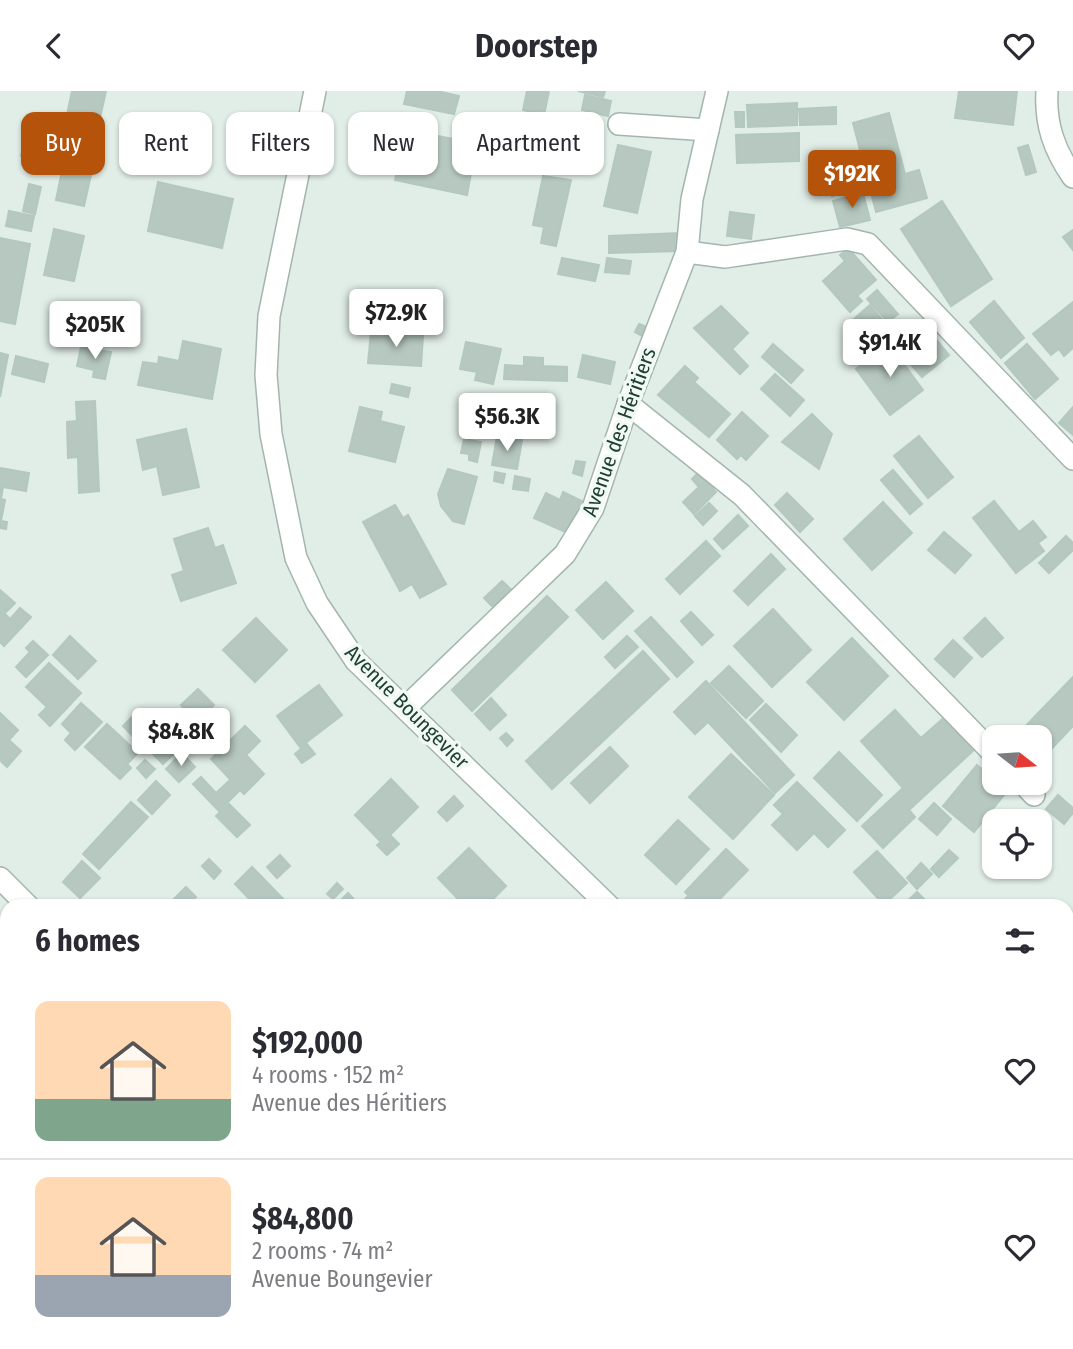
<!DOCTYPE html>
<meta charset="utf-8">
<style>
body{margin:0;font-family:"Fira Sans Condensed",sans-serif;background:#f7f7f7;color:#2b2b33;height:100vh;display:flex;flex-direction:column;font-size:26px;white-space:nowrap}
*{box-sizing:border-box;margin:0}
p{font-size:23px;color:#7c7c81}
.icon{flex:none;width:38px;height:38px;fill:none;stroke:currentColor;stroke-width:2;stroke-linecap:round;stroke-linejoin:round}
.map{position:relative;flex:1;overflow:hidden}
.panel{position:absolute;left:0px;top:808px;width:1074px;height:450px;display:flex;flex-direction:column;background:#fff;border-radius:21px 21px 0 0;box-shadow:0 2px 5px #0004}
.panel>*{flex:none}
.top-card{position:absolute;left:21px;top:21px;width:700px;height:63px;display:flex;gap:14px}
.needle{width:46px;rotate:107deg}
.fabs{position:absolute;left:982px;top:634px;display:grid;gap:14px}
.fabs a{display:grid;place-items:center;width:70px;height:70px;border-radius:14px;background:#fff;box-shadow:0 2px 5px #0004;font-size:35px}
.price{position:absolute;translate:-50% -60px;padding:0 16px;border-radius:7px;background:#fff;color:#222;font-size:23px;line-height:46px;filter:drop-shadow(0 2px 4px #0008)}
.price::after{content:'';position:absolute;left:50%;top:42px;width:21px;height:16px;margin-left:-10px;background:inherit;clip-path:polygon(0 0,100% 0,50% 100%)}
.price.on{background:#b45309;color:#fff}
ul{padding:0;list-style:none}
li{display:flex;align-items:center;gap:21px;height:175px;padding:0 35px}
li+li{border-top:2px solid #e1e1e2}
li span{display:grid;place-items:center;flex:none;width:196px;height:140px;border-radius:14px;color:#555}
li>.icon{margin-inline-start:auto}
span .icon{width:84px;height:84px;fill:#fffc;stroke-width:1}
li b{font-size:30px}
h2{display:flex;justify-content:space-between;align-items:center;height:84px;padding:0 35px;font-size:30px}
.chip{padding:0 24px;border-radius:14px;background:#fff;box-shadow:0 2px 5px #0004;font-size:24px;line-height:63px}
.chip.on{background:#b45309;color:#fff}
header{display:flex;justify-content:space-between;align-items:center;height:91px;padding:0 35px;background:#fff;font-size:32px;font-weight:700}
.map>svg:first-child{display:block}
</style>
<header><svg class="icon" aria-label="back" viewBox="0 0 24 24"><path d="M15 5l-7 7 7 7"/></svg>Doorstep<svg class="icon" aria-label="heart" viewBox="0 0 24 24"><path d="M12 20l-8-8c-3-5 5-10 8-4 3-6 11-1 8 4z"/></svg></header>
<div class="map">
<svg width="1073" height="1258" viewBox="0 0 1073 1258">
<rect width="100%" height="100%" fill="#e1ede7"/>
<g fill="#b6c8c0" stroke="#b3c8be" stroke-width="2">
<path d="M72,0H106L96,45L64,38Z"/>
<path d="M407,0H437L459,5L454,23L404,13Z"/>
<path d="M527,0H549L544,24L523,19Z"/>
<path d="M578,0H605L603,6Z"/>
<path d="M959,0H1017L1013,34L955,27Z"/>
<path d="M585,4L611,10L608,25L582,19Z"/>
<path d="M797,12V34L748,36L747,14Z"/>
<path d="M836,16V33L800,34L799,18Z"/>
<path d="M735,21H744V36H736Z"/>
<path d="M519,22L544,27L541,39L516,34Z"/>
<path d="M889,22L905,83L919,79L927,107L876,121L853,32Z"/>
<path d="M521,42L543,47L535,80L514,75Z"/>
<path d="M799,42V70L737,72L736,44Z"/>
<path d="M433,44L473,52L467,81L471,82L467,104L395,89L400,67L427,73Z"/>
<path d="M24,51L37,54L34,67L21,65Z"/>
<path d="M68,51L97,57L84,115L56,109Z"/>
<path d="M618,54L651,61L637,122L604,115Z"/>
<path d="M1028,54L1036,81L1026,84L1018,57Z"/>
<path d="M841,69L849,100L832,105L824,73Z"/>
<path d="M543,85L571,89L556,155L541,152L544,136L533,134Z"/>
<path d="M158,91L233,108L222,157L148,140Z"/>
<path d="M29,93L41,96L35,123L23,120Z"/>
<path d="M863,102L870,129L840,136L833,110Z"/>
<path d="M942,110L992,188L951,215L901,138Z"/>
<path d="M9,120L34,125L31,140L6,135Z"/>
<path d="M730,121L754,124L751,148L727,145Z"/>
<path d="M54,138L84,145L74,190L44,184Z"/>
<path d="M1073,139V159L1063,146Z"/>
<path d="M680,142L681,160L609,162V145Z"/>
<path d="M0,147L30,153L15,233L0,230Z"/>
<path d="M848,157L876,189L857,205L862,210L850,221L823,190L845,170L840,164Z"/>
<path d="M562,167L599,174L595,190L558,183Z"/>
<path d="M607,167L631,170L629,183L605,181Z"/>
<path d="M877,199L898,223L888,231L867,208Z"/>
<path d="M994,210L1024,247L1001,267L970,231Z"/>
<path d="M1073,211V257L1064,265L1059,258L1051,264L1033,243Z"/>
<path d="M870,214L890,238L868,256L848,233Z"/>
<path d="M721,215L748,242L732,258L748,275L740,283L694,237Z"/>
<path d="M639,233L650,237L646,247L635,241Z"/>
<path d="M929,240L949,264L922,286L902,263Z"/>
<path d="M371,241L423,245L421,275L368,272Z"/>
<path d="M183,250L221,258L212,308L138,294L143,271L158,273L159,266L179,270Z"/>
<path d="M466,251L501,258L493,293L475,289L477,281L460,278Z"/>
<path d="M773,253L803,279L791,292L762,266Z"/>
<path d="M889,253L923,299L890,324L856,278Z"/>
<path d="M1027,253L1058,288L1035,308L1005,272Z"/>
<path d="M81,256L111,261L105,288L93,286L94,279L77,275Z"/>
<path d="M0,262L8,264L0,306Z"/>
<path d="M583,264L615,271L610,293L578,286Z"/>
<path d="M16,265L48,273L44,291L12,283Z"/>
<path d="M524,266L543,267V275L567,276V290L504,288L505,274L524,275Z"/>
<path d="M685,275L698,287L694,291L730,323L709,346L658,304Z"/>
<path d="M775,283L804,309L790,325L761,298Z"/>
<path d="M392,293L410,297L408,306L390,302Z"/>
<path d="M95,310L99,400L79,402L78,366L68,367L67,331L77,330L76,311Z"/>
<path d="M506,313L518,315L514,345L501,342Z"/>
<path d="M360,316L382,321L380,330L404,336L395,371L349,360Z"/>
<path d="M1073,316V344L1059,332Z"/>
<path d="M742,321L768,345L746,369L741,364L737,368L717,349Z"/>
<path d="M812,323L832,343L819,378L782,351Z"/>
<path d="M186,338L199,396L163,404L157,375L143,379L137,349Z"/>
<path d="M497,345L522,349L517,378L492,374Z"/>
<path d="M919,345L953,386L928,407L894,365Z"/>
<path d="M464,348L481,351L477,371L469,369V363L461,362Z"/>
<path d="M576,370L585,371L582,385L573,382Z"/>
<path d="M0,377L29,382L26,400L3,396L1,408L5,409L1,430L7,431L6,438L0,437Z"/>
<path d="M448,378L477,386L464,433L453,430L441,415L438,403Z"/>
<path d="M893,379L922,413L910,423L881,389Z"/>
<path d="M495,381L505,383L503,392L494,390Z"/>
<path d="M698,382L716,401L694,423L683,411L699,396L692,388Z"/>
<path d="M515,385L530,388L528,400L513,398Z"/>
<path d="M563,401L586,412L572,444L534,427L546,402L560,409Z"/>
<path d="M787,402L813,428L800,441L775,414Z"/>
<path d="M994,410L1019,441L1033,430L1046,446L1038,452L1044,460L1016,482L973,427Z"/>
<path d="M883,411L912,442L872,479L844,448Z"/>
<path d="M709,412L717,420L703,434L695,425Z"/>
<path d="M395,414L403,427L408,424L446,493L420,507L412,493L400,500L363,431Z"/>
<path d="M738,424L748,435L723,458L714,448Z"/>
<path d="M208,437L215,457L223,454L236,492L181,510L172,484L184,480L174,448Z"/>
<path d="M944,441L971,464L955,482L928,459Z"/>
<path d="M1066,445L1073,452V459L1049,482L1039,472Z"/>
<path d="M706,450L720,465L680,503L666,488Z"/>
<path d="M771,463L785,478L748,514L734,500Z"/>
<path d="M502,490L515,502L497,520L484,507Z"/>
<path d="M606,491L633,520L603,548L576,519Z"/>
<path d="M0,499L15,512L6,521L0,515Z"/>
<path d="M547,505L568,526L472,620L452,599Z"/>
<path d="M20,517L31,526L21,537L11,527Z"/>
<path d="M0,518L20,538L4,555L0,551Z"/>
<path d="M773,518L811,559L772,596L734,555Z"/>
<path d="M691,521L713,544L702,554L681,530Z"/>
<path d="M651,526L693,571L677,586L635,540Z"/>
<path d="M256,527L287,559L255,591L223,559Z"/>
<path d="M985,527L1003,547L982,566L964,547Z"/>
<path d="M70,545L96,570L78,588L53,564Z"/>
<path d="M627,545L638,556L615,577L605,566Z"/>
<path d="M852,547L888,585L844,629L807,591Z"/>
<path d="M953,549L972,567L954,586L935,568Z"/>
<path d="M33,550L48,564L26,586L16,576L30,561L26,557Z"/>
<path d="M643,560L669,588L552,698L526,670Z"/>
<path d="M49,572L81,602L50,635L39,624L47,616L26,596Z"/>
<path d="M729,575L763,610L746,627L711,592Z"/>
<path d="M1073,586V635L1040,670V646H1015Z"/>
<path d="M706,590L794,684L775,702L708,631L695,643L674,621Z"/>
<path d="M319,594L342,624L300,656L277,625Z"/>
<path d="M198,598L214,614L197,631L181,614Z"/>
<path d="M491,607L506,624L490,639L475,623Z"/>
<path d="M81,612L102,631L75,659L65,649L71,642L62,633Z"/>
<path d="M766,613L797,644L781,661L750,629Z"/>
<path d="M895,619L921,647L946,625L975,658L909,719L915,726L883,757L862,735L903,697L861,650Z"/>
<path d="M0,622L18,639L9,649L21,660L7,676L0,669Z"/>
<path d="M132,626L150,644L154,640L164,649L149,662L123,635Z"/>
<path d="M107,633L138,662L127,673L131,677L120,688L85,656Z"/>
<path d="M245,635L260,650L246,664L264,683L244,703L211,668Z"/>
<path d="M506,642L513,649L507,655L500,647Z"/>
<path d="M173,644L183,654L163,673L153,663Z"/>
<path d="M307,653L315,663L302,672L295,663Z"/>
<path d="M610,656L628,675L590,712L571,692Z"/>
<path d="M839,661L882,704L857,730L814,687Z"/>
<path d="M182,662L195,676L179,691L166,678Z"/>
<path d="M731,663L774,704L733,748L689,706Z"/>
<path d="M145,669L155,678L146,687L137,677Z"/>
<path d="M977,674L994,688V691L1008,699L974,741L943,715Z"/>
<path d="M201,686L216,702L229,690L239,700L219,720L193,693Z"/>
<path d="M391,688L418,716L390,744L399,753L387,764L377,754L381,751L355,724Z"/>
<path d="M156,690L170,704L152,723L138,709Z"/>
<path d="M797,691L845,739L828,756L814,742L797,759L772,734L783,723L774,714Z"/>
<path d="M1058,704L1073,717V722L1064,733L1046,718Z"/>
<path d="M454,705L463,715L447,730L438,721Z"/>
<path d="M131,711L148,726L99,778L83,763Z"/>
<path d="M934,712L951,728L937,744L919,728Z"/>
<path d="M229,713L250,734L237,746L216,725Z"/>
<path d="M678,729L709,758L676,793L645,764Z"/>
<path d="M469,757L506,795L485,816H455L460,810L438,787Z"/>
<path d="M726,758L748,779L712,816H700L685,801Z"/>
<path d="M949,759L958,767L939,786L931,778Z"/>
<path d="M877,760L907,792L884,814L854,781Z"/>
<path d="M280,764L290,775L277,787L267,776Z"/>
<path d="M209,768L221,780L214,788L202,775Z"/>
<path d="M82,770L100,787L80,807L63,791Z"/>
<path d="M921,772L932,783L917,798L907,787Z"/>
<path d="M252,776L291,816H257L235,793Z"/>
<path d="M337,792L343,798L333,808L327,803Z"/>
<path d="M186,796L196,806L187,816H166Z"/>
<path d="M917,801L932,816H908L905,812Z"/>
<path d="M348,802L359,814L334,816Z"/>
<path d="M687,806L697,816H678Z"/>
<path d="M0,903L7,910V944L0,937Z"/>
<path d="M0,1050L7,1057L5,1092L0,1088Z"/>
<path d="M1073,1148V1174L1069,1178L1068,1153Z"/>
<path d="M0,1155L7,1163V1174L3,1178Z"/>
<path d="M47,1251H53L61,1258H41Z"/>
<path d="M71,1251H88L81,1258H70L67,1255Z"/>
<path d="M94,1251H116L124,1258H88Z"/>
<path d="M166,1251H174L183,1258H161Z"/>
<path d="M271,1251H301L296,1258H280Z"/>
<path d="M622,1251H652L646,1258H616Z"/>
</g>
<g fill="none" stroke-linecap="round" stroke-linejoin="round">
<defs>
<g id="minor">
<path d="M315,0L269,225L266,284L271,343L296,467L317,512L356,570L610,816"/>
<path d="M1047,0C1045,33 1054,59 1073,86"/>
<path d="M619,33L708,39"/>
<path d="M687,161L725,166L847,148L868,153L1073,368"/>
<path d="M628,313L742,404L994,663"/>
<path d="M405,617L565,463L593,417L628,313L687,161L692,108L717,0"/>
<path d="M1022,691L1034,704"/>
<path d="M0,787L29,816"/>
<path d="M477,1251L484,1258"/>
<path d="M1057,1251L1065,1258"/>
</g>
</defs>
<use href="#minor" stroke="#a3b6ae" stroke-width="24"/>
<use href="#minor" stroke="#fff" stroke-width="21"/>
</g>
<g text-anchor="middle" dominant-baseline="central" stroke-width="7" stroke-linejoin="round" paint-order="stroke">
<g font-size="21" fill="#1f4035" stroke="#f2f9f5">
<text transform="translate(619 341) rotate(-70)">Avenue des Héritiers</text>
<text transform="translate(407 616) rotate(45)">Avenue Boungevier</text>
</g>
</g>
</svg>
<div class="fabs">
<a><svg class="needle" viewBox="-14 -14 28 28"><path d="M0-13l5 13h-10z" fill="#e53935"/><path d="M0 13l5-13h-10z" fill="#7c7c81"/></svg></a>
<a><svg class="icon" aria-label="locate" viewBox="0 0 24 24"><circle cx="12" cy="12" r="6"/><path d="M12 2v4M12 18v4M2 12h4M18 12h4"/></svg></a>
</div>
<b class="price on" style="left:852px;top:119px">$192K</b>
<b class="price" style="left:396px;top:258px">$72.9K</b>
<b class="price" style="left:95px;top:270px">$205K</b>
<b class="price" style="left:890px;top:288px">$91.4K</b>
<b class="price" style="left:507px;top:362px">$56.3K</b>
<b class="price" style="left:181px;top:677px">$84.8K</b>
<div class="top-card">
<a class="chip on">Buy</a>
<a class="chip">Rent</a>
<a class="chip">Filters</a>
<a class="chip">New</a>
<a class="chip">Apartment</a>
</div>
<section class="panel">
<h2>6 homes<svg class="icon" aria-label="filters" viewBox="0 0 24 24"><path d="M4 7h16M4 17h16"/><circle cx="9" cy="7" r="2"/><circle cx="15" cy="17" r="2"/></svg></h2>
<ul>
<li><span style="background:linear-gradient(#ffd9b3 70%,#7fa58c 0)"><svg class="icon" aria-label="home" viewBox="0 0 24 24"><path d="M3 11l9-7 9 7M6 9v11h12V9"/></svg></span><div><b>$192,000</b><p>4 rooms · 152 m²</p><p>Avenue des Héritiers</p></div><svg class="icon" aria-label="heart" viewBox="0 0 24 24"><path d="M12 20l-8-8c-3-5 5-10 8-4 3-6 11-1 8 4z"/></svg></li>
<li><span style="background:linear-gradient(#ffd9b3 70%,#9aa5b1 0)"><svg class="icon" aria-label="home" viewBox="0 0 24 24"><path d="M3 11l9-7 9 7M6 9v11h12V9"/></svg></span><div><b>$84,800</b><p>2 rooms · 74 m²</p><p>Avenue Boungevier</p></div><svg class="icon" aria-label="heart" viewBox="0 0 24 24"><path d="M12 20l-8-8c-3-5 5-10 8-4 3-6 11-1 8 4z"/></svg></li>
</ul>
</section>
</div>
